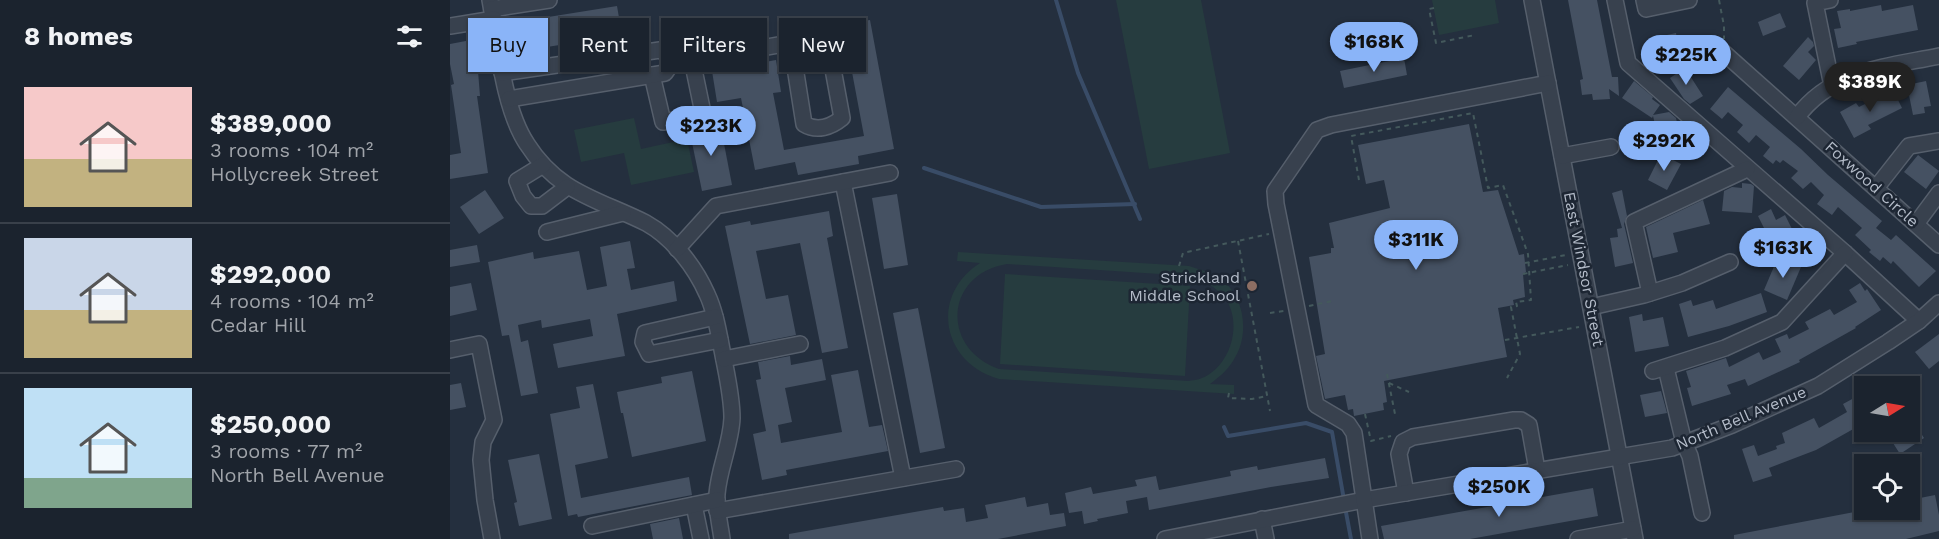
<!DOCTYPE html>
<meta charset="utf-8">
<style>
body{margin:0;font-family:"Work Sans",sans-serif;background:#242b36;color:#f1f3f6;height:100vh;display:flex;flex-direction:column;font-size:22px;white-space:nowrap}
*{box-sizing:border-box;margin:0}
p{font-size:20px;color:#a0a4aa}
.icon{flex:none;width:33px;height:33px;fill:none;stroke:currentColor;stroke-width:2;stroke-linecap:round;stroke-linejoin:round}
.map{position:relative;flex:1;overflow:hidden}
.panel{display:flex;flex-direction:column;background:#1b232e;width:450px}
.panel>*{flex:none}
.guide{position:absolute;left:18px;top:18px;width:570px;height:54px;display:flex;gap:12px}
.needle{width:39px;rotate:79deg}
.controls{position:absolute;left:1404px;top:376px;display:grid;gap:12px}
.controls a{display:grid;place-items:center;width:66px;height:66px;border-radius:0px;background:#1b232e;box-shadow:0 2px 4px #0004,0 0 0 2px #39404a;font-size:30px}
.price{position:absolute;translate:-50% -51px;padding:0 14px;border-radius:21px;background:#8ab4f8;color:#111;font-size:20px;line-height:39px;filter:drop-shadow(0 2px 3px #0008)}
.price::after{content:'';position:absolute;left:50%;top:36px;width:18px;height:14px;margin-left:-9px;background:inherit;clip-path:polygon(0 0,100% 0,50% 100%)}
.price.current{background:#222;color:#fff}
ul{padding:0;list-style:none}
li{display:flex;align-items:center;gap:18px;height:150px;padding:0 24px}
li+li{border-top:2px solid #39404a}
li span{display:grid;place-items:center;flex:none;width:168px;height:120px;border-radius:0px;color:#555}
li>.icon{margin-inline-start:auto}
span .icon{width:72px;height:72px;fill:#fffc;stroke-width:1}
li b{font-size:26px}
h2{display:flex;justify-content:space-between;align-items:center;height:72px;padding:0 24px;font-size:26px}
.chip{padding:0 21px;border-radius:0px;background:#1b232e;box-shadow:0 2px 4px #0004,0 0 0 2px #39404a;font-size:21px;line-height:54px}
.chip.current{background:#8ab4f8;color:#111}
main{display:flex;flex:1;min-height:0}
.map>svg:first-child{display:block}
</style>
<main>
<section class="panel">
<h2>8 homes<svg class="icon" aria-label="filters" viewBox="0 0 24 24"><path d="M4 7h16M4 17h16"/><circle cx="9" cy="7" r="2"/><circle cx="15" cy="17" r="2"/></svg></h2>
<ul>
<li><span style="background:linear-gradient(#f6c9c9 60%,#c2b280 0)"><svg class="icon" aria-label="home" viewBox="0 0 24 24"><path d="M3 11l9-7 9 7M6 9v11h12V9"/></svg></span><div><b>$389,000</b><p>3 rooms · 104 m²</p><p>Hollycreek Street</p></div></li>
<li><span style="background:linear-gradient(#c9d6e8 60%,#c2b280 0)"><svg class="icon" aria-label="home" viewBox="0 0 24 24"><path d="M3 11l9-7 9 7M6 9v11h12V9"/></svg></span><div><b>$292,000</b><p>4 rooms · 104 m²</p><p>Cedar Hill</p></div></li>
<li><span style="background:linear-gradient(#bfe0f5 75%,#7fa58c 0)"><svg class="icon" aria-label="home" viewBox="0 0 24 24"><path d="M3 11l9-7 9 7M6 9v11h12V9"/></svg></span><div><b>$250,000</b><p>3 rooms · 77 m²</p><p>North Bell Avenue</p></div></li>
</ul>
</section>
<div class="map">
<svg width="1489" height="539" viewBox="0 0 1489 539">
<rect width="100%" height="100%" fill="#242f3e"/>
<g fill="#263c3f" fill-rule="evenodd">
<path d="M666,0H751L780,153L699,169Z"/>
<path d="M982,0H1045L1049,23L989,35Z"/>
<path d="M184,118L191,149L237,139L244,172L181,185L174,153L131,162L124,130Z"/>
<path d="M508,252L739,266C748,269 757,271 766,276C795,292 801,335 783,361C777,371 769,377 760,384L784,385V394L549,379C492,363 479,296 530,263L507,261ZM557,264L740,276C754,281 765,286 775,298C793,323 781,366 752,378C748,380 742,380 738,381L549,369C490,348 495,274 557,264Z"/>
<path d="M555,274L740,286L735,376L550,364Z"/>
</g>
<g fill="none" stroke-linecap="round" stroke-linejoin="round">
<g stroke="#394c67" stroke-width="4">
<path d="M606,0L628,73L690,219"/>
<path d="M474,168L591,207L685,204"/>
<path d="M774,427L778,436L856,423L882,432L894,500"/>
<path d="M895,507L901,539"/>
</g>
</g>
<g fill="#455162">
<path d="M1118,0H1147L1162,77H1168L1169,96L1159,89L1160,99L1143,100L1142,94L1132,95L1130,80L1133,79Z"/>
<path d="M1431,5L1432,11L1463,5L1468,30L1406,42L1407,44L1388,48L1384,29L1391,28L1387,11L1400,9V11Z"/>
<path d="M167,6L172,35L72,51L67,22Z"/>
<path d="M1330,13L1336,27L1313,36L1308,22Z"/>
<path d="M420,20L444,149L408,156L409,164L348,175L345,162L305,170L291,98L267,102L262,71L326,60L331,92L323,93L334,150L414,136L393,24Z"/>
<path d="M1226,33L1230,58L1202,63L1200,51L1210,49L1208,37Z"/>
<path d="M1358,37L1363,42L1364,46L1358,52L1366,60L1349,80L1333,66Z"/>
<path d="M21,40L28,71L30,96H27L38,173L0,179V155L11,153L1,85L4,84L0,64V44Z"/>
<path d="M954,58L957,75L894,88L890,71Z"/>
<path d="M1235,68L1253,96L1240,104L1234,99L1220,78Z"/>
<path d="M1184,81L1203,97L1202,99L1210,105L1203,115L1219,112L1226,118L1232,145L1211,149L1203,116L1202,118L1172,98Z"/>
<path d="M1476,81L1481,106L1474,107L1475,113L1463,115L1457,85Z"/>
<path d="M1278,87L1351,149L1378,175L1432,221L1426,228L1441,240L1446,235L1486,271L1469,287L1443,261L1441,264L1433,257L1430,261L1419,252L1421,250L1405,235L1412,228L1388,207L1382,215L1367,204L1374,195L1361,182L1353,189L1341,178L1348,171L1333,160L1330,163L1326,160L1323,164L1313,156L1320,147L1306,135L1299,143L1287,132L1293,125L1278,112L1272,119L1260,109Z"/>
<path d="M1443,90L1452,108L1418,125L1421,129L1404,138L1390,112L1406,103L1409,107Z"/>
<path d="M270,123L282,185L252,191L239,128Z"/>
<path d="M1019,124L1033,192L1048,190L1069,255L1074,254L1076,272L1073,274L1075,297L1063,300L1064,305L1048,308L1057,357L934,381L937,402L933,403L934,410L904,416L903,409L898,410L895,395L875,399L866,356L875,354L859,257L881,253V248H884L879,223L940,208L934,180L916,184L908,145Z"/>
<path d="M1211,154L1231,164L1217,190L1198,180Z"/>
<path d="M1468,155L1489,171L1476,189L1454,172Z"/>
<path d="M1292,183L1301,184L1304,186L1302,213L1272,211L1274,191L1282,187L1292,188Z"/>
<path d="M35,190L54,218L29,234L10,207Z"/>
<path d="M1172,190L1177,216L1174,224L1183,263L1165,267L1160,238L1168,237L1167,229L1172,228L1162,193Z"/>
<path d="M447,194L458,265L434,269L422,198Z"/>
<path d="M1253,200L1260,224L1223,233L1228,252L1203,258L1196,227Z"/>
<path d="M1321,209L1326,220L1335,215L1348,241L1326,252L1308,216Z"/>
<path d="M379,211L383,236L377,238L398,348L372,353L350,243L306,251L316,299L338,295L346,335L300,344L275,226L300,221L301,225Z"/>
<path d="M180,241L185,268L177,269L181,290L224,281L227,301L167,314L175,356L108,368L103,344L143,336L140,319L92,328L91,320L68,325L71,342L78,340L88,393L71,396L59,335L52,336L38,262L83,252L84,259L129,251L137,290L157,286L150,247Z"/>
<path d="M27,245L30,262L0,267V250Z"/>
<path d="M1328,257L1351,267L1337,300L1314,290Z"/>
<path d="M21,283L27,310L0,316V287Z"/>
<path d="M1410,283L1415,291L1417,289L1431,310L1405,327L1406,328L1349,360L1350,362L1298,386L1295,379L1277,385L1281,394L1242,406L1237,388L1241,387L1236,371L1276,358L1279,367L1309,352L1313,360L1331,352L1325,339L1337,334L1339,339L1359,329L1355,322L1380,309L1384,315L1407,302L1399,290Z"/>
<path d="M1311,293L1317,312L1279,326L1238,337L1229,304L1241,300L1243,306L1263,300L1266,309Z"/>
<path d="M468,308L495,448L470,453L443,313Z"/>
<path d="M1192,314L1193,321L1213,317L1219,346L1185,352L1179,317Z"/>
<path d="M1489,334V361L1479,369L1465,352Z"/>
<path d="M340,356L341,365L372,359L376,380L335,388L342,422L328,425L331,443L392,432L381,375L408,370L419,427L432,425L438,451L336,470L337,475L312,480L303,434L316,431L306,380L311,379L308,362Z"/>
<path d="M242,371L256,441L182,457L173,413H171L167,392L212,383L211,377Z"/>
<path d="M1435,377L1470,380V387H1434Z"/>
<path d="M11,383L16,407L0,410V385Z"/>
<path d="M143,384L158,458L125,465L131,498L239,477L242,495L128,517L127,514L118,516L100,414L130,408L126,387Z"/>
<path d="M1211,391L1217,413L1195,417L1190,395Z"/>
<path d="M1404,398L1414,417V423L1366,450L1319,468L1322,476L1303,482L1292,449L1304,445L1308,456L1327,449L1326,446L1335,443L1332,433L1364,418L1369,428L1397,412L1393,404Z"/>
<path d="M1467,427L1474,438L1450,454L1436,432H1460Z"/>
<path d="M89,454L102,519L69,526L64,503L67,502L58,460Z"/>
<path d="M875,458L879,478L821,487L699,510L697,497L676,501L678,513L647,519L648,521L634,524L632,511L619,513L615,493L641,487L643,494L687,486L685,480L706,476L709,490L781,476L780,471L807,466L808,470Z"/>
<path d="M1143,488L1148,516L1020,539H934L931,526Z"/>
<path d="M1485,495L1489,515V531L1456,539H1284V535L1415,510H1460V500Z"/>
<path d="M575,497L577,507L598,503L600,515L614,513L616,526L548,539H339V534L493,507L494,511L514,508L516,522L538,518L535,505Z"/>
<path d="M229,518L233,539H203L200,524Z"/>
</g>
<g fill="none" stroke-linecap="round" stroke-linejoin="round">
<defs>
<g id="minor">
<path d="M40,0C48,43 53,108 77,144C108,193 148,199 196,223C223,238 245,267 257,294C266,313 269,335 273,355C277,376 282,397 282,418C281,444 269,468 267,494C266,509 270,524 272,539"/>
<path d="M1082,0L1185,539"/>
<path d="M1165,0L1178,63L1395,253L1469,321"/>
<path d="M1194,0L1196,9L1239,0"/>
<path d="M1380,0L1365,3L1382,86"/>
<path d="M42,9L99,0"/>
<path d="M0,26L44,19"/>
<path d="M1273,52L1489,245"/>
<path d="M52,73L210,50L225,59"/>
<path d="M202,75L213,122L240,118L253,113L242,60"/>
<path d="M59,99L215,73L225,59L242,60L374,37L378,42L392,118C381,127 367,132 354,124L341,42"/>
<path d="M1347,117C1382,70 1436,67 1489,56"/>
<path d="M1112,156L1161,147"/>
<path d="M93,165L67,181L73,196L81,206H92L117,187"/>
<path d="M393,182L453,478"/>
<path d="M1426,188L1459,146L1489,141"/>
<path d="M1466,224L1489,193"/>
<path d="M97,232L173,213"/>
<path d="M227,249L266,206L440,173"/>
<path d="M1200,293L1184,222L1297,169"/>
<path d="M1141,307L1194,295L1232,283L1280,262"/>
<path d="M265,317L195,333L193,342L199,354L270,340"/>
<path d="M0,350L29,344L44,420L33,442L31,460L35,500L42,539"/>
<path d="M274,359L350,344"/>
<path d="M1216,368L1234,443L1240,456L1252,513"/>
<path d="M1203,371L1275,348L1332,322L1395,253"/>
<path d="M956,493L949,454L953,442L963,437L1064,420H1071L1079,425L1087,470"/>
<path d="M244,505L251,539"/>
<path d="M267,511L506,469"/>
<path d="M812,519L816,539"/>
<path d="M142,526L267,500"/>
<path d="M715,539L914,500L1222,448L1282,425L1368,386L1438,342L1469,321L1489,303"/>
<path d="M920,539L904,433L898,424L866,405L826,204L825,191L867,130L881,125L1098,83"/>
<path d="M1128,539L1183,529"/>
</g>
</defs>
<use href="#minor" stroke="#565f6c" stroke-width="18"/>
<g stroke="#44595c" stroke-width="2" stroke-dasharray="4.5 4.5" stroke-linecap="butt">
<path d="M1269,0L1274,26V39"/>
<path d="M984,8L979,9L986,43L1025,35"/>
<path d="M909,180L901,136L1023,113L1038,188L1053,185L1078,254L1081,300L1066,302L1067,306L1061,307L1070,354L1057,378"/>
<path d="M788,241L820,411"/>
<path d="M1075,263L1116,255"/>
<path d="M729,266L733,253L819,234"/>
<path d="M1073,274L1118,265"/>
<path d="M859,306L882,301"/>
<path d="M820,313L834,311"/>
<path d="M1055,340L1129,327"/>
<path d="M937,374L945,414"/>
<path d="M939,383L959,392"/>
<path d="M779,393L778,398L802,399L817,396"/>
<path d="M915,414L921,441L941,436"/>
</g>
<use href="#minor" stroke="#38414e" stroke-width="15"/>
</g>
<circle fill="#8d6e63" stroke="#1d2633" stroke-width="2" cx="802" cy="286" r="6"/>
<g text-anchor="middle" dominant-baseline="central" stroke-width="5" stroke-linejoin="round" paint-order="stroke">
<g font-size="16" fill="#b4bcc9" stroke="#1d2633">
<text transform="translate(1422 184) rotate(42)">Foxwood Circle</text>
<text transform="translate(1134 269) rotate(79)">East Windsor Street</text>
<text transform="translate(1291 418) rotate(-23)">North Bell Avenue</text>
</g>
<g font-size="16" fill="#b4bcc9" stroke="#1d2633" text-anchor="end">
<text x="790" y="277">Strickland<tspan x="790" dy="18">Middle School</tspan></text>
</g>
</g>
</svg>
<div class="controls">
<a><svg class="needle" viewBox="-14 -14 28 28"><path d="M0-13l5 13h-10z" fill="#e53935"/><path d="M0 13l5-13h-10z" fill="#a0a4aa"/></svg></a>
<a><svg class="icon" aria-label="locate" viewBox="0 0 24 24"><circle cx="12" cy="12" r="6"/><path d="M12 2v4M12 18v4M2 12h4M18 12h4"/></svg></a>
</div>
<b class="price" style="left:924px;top:73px">$168K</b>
<b class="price" style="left:1236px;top:86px">$225K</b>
<b class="price current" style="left:1420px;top:113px">$389K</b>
<b class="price" style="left:261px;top:157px">$223K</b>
<b class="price" style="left:1214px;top:172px">$292K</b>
<b class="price" style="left:966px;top:271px">$311K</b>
<b class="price" style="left:1333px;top:279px">$163K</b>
<b class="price" style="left:1049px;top:518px">$250K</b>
<div class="guide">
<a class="chip current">Buy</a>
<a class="chip">Rent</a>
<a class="chip">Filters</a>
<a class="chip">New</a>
</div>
</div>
</main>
